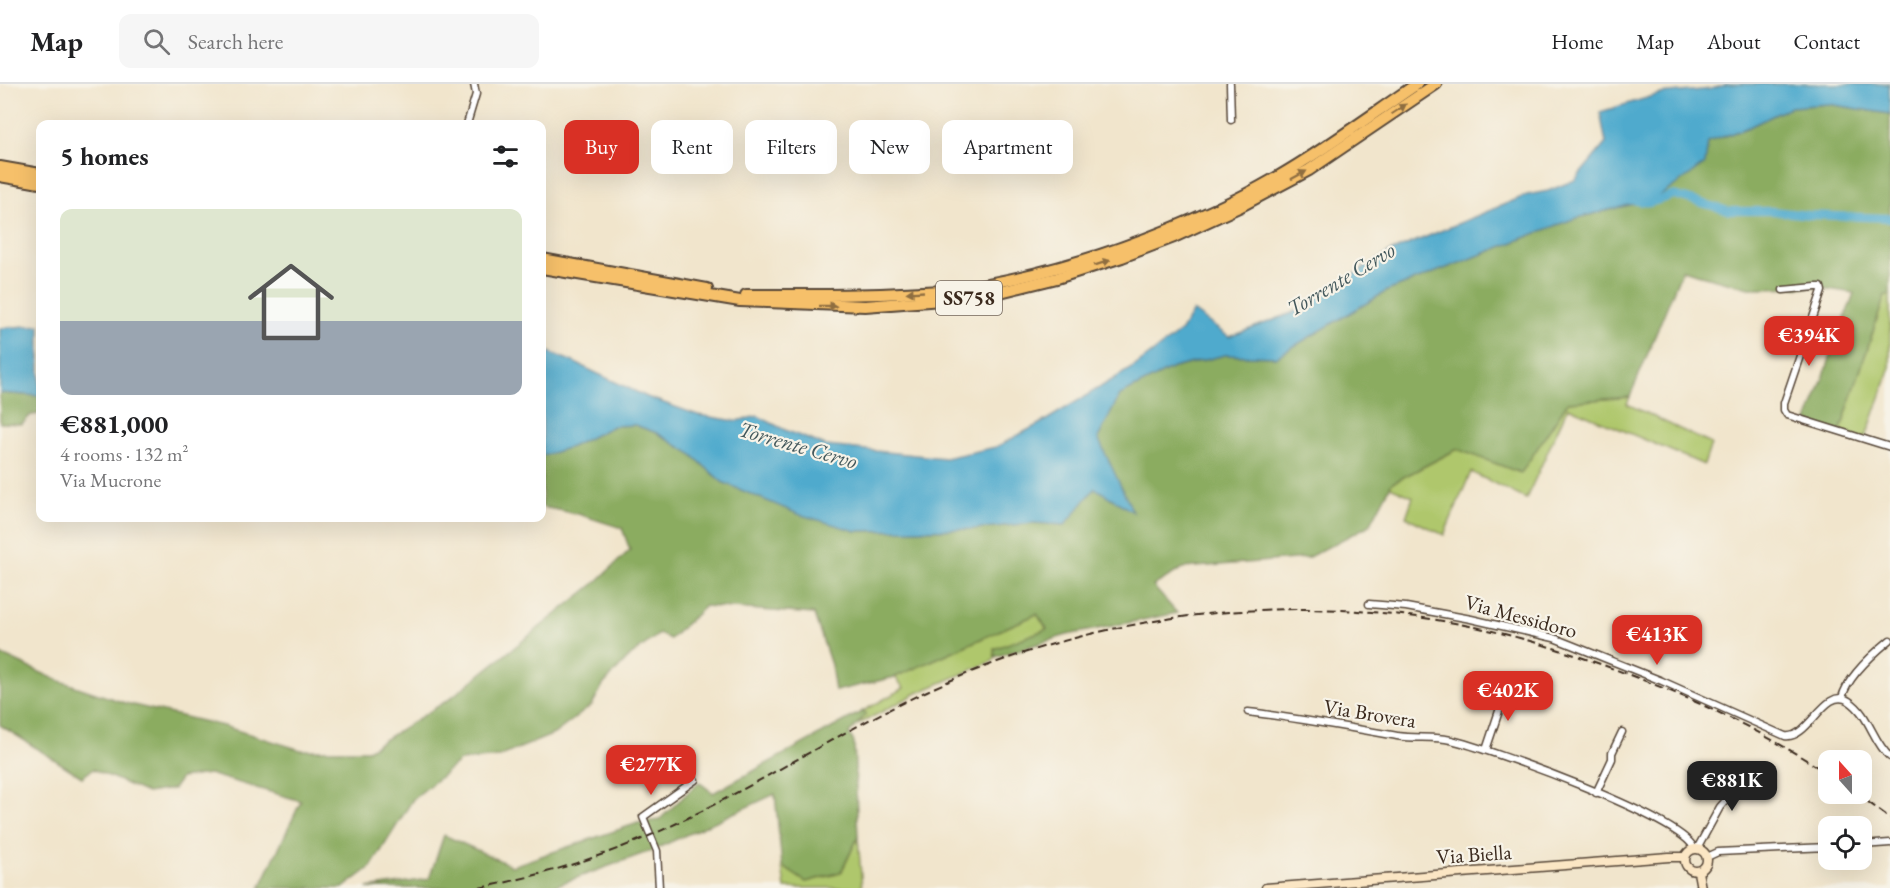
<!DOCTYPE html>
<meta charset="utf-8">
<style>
body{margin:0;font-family:"EB Garamond",serif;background:#f6f6f6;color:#202124;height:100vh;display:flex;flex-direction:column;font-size:22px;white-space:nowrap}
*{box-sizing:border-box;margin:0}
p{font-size:20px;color:#757577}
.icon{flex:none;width:33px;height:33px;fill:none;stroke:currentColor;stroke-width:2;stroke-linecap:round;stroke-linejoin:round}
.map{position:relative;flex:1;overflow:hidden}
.panel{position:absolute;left:36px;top:36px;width:510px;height:402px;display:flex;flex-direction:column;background:#fff;border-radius:12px;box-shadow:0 6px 24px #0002}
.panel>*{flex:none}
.guide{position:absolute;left:564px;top:36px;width:570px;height:54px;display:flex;gap:12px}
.needle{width:39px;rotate:339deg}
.fabs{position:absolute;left:1818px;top:666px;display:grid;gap:12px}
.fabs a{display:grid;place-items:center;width:54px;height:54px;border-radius:12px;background:#fff;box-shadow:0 6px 24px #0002;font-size:30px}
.price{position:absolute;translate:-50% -51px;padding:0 14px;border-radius:12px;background:#d93025;color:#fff;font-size:20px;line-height:39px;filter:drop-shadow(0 2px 3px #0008)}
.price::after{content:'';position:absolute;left:50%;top:36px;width:18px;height:14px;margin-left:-9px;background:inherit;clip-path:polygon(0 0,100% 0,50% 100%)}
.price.selected{background:#222;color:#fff}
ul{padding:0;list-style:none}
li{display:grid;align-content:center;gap:12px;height:318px;padding:0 24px}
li+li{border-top:2px solid #e0e0e0}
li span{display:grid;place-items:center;height:186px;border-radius:12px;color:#555}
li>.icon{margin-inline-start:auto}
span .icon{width:108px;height:108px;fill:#fffc;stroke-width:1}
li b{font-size:26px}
h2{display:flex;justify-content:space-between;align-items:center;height:72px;padding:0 24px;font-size:26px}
.chip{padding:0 21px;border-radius:12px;background:#fff;box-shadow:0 6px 24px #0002;font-size:21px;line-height:54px}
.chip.selected{background:#d93025;color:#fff}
header{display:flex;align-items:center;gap:36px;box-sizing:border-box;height:84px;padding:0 30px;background:#fff;border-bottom:2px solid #e0e0e0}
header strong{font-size:28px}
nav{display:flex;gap:33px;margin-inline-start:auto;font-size:21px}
.search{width:420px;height:54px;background:#f6f6f6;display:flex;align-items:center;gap:15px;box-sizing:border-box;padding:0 21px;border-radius:12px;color:#757577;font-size:22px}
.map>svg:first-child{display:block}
</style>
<header>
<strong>Map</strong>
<div class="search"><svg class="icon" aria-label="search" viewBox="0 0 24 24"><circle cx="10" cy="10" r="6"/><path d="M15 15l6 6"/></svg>Search here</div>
<nav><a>Home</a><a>Map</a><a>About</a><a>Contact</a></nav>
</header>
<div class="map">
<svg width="1890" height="804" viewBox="0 0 1890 804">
<rect width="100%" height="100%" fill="#f7f3e8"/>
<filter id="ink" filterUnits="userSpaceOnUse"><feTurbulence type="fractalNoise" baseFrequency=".0167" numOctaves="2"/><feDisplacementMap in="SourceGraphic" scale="12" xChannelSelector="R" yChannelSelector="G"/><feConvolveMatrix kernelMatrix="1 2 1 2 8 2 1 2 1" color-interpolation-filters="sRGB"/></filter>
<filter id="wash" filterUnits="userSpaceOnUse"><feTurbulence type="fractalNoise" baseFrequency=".008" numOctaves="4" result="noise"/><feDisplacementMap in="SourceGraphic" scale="24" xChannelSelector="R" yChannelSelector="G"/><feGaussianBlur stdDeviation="1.35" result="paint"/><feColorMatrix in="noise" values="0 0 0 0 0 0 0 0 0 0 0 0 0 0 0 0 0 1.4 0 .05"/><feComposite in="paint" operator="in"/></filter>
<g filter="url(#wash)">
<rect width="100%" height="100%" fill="#f1e5cc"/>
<g fill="#afc76c" stroke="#757845" stroke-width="1.5">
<path d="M1885,211H1890V285L1865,356L1840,348Z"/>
<path d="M1630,313L1627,320L1711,360L1704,381L1568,323L1526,415L1471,388L1444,451L1406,433L1413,413L1390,403L1392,399L1458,365L1519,388L1568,318Z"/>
<path d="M1037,530L1047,545L994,565L995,573L993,577L917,609L857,641L866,630L863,627L904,604L895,593Z"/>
<path d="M858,753L862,804H785L782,782L806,798L841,789Z"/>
</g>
<g fill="#8bac60" stroke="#636b3f" stroke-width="1.5">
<path d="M1828,20L1890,30V211H1885L1840,348L1807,338L1854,209L1816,203L1749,204L1682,186L1630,313L1568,318L1521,389L1457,365L1392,399L1370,441L1307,474L1183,484L1153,502L1177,529L1067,551L995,573L994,565L1047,545L1037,530L895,593L835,607L831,581L814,530L705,522L670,555L659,550L629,573L603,601L592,621L554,650L498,673L460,677L413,715L371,783L343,804H260L301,717L209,690L181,694L173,705L147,709L93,685L82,693L0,641V570L57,596L125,619L223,642L301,666H368L448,616L594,500L630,466L622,444L578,430L542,423V372L571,363L613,342L635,341L657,349L690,369L722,398L856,447L974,445L1033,439L1065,441L1098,354L1120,311L1173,284L1225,271L1276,273L1387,207L1573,135L1657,114L1708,58L1749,43L1791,23Z"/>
<path d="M0,309L40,312V330L31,331L22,340L0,339Z"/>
<path d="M863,627L866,630L849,650L854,658L858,753L841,788L806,798L782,782L775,710L653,766L549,804H367L429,795L444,751L512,782L638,739L659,736L699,698L713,709Z"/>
</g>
<g fill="#50aacd" stroke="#466a76" stroke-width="1.5">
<path d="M1728,0H1889L1890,30L1828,20L1791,23L1749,43L1708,58L1705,80L1657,114L1573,135L1387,207L1276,273L1225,271L1173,284L1120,311L1098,354L1133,428L1095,404L1065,441L1033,439L974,445L856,447L798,430L722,398L690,369L657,349L635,341L613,342L571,363L542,372V265L571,277L647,313L698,331L736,337L758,332L785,346L826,362L945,374L996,363L1043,338L1135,282L1181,247L1193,227L1229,253L1292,229L1390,168L1527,111L1548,107L1575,96L1606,59L1600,28L1660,10L1711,5Z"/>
<path d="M40,241V312L0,309V244Z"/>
</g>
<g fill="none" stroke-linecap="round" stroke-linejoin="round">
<path stroke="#50aacd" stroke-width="8" d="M1631,116L1650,119L1674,111L1729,127H1773L1809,131L1890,134"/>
</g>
</g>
<g filter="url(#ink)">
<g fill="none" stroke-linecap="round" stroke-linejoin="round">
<defs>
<g id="street">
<path d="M1230,0L1231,36"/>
<path d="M467,40L476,10L474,0"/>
<path d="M1783,206L1816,203H1821L1822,207L1784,319V326L1787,331L1890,363"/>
<path d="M1369,520L1406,523L1471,535L1554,554L1662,597L1785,652C1809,656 1825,601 1849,617C1870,631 1872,657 1890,673"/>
<path d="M1842,614C1847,593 1873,570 1890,556"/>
<path d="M1248,628C1298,634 1347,643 1397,652C1415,655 1433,652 1451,656C1487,664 1686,735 1694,765"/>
<path d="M1486,666L1507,603"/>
<path d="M1596,709L1612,675V669L1622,648"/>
<path d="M1862,761L1890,759"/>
<path d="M1697,765L1720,723L1756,682"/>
<path d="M1707,773L1718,768L1828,763"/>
<path d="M659,804L657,767L643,733L695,696"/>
</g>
<g id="secondary">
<circle cx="1696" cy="776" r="11"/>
<path d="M1698,788L1701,804"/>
<path d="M1266,804L1669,773H1685"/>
</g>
<g id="highway">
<path d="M0,83L40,90"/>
<path d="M0,92L40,99"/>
<path d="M542,175L707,205"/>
<path d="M542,184L740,217L865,222L980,213L1057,194L1122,173L1174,153L1239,123L1309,86L1436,0"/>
<path d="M746,211C798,211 850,212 901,209C918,208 935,208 951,206C1050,192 1147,159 1237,115C1300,84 1358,40 1417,0"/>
</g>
</defs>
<use href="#street" stroke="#564638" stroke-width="9"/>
<use href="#secondary" stroke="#564638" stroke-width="11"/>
<use href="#highway" stroke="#564638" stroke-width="14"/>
<use href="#street" stroke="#fff" stroke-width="6"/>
<use href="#secondary" stroke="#fbe6c4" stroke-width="8"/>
<use href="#highway" stroke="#f6c06b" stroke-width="10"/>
<g stroke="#3b2a1e" stroke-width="2" stroke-dasharray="9 4.5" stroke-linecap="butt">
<path d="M1857,710L1890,734"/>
<path d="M479,804C545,791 610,771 671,742C758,701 839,648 927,607C1099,527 1299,504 1484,545C1536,557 1586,574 1635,593C1703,619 1768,650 1828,690"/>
</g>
</g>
<defs><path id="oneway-solid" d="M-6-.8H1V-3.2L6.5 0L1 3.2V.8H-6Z" transform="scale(1.5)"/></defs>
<g fill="#8f6e41">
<use href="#oneway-solid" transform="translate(1399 25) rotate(-34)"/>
<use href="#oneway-solid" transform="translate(1299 91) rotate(-28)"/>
<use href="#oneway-solid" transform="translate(1102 179) rotate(-18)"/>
<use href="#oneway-solid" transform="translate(915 208) rotate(177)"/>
<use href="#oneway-solid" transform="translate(828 222) rotate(1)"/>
</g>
</g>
<g text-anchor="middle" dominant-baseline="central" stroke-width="4.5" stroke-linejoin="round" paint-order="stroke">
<rect fill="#f7f3e8" stroke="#73665b" stroke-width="1.5" x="936" y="197" width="66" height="34" rx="4.5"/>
<g font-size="20" font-weight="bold" fill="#3b2a1e">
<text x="969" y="214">SS758</text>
</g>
<g font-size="21" fill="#3b2a1e" stroke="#f7f3e8">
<text transform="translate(1521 532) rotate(15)">Via Messidoro</text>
<text transform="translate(1370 629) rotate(9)">Via Brovera</text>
<text transform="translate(1474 770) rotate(-4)">Via Biella</text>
</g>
<g font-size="22" font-style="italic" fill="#42575b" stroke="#f7f3e8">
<text transform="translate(1341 195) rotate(-31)">Torrente Cervo</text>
<text transform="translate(798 361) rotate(16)">Torrente Cervo</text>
</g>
</g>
</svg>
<div class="fabs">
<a><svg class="needle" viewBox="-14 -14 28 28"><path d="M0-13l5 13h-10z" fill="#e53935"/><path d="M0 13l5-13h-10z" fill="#757577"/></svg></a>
<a><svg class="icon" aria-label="locate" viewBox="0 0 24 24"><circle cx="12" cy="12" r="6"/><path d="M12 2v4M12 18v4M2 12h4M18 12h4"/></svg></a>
</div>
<b class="price" style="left:1809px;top:283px">€394K</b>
<b class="price" style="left:1657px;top:582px">€413K</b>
<b class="price" style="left:1508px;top:638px">€402K</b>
<b class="price" style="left:651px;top:712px">€277K</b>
<b class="price selected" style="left:1732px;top:728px">€881K</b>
<div class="guide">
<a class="chip selected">Buy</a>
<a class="chip">Rent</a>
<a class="chip">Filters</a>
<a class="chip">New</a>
<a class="chip">Apartment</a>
</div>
<section class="panel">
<h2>5 homes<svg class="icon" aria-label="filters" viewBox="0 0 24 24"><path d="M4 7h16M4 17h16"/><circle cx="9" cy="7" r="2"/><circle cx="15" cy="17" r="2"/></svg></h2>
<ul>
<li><span style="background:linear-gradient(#dfe7d0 60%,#9aa5b1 0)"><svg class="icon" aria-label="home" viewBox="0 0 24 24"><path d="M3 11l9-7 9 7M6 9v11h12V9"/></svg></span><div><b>€881,000</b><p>4 rooms · 132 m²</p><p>Via Mucrone</p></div></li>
</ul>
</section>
</div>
